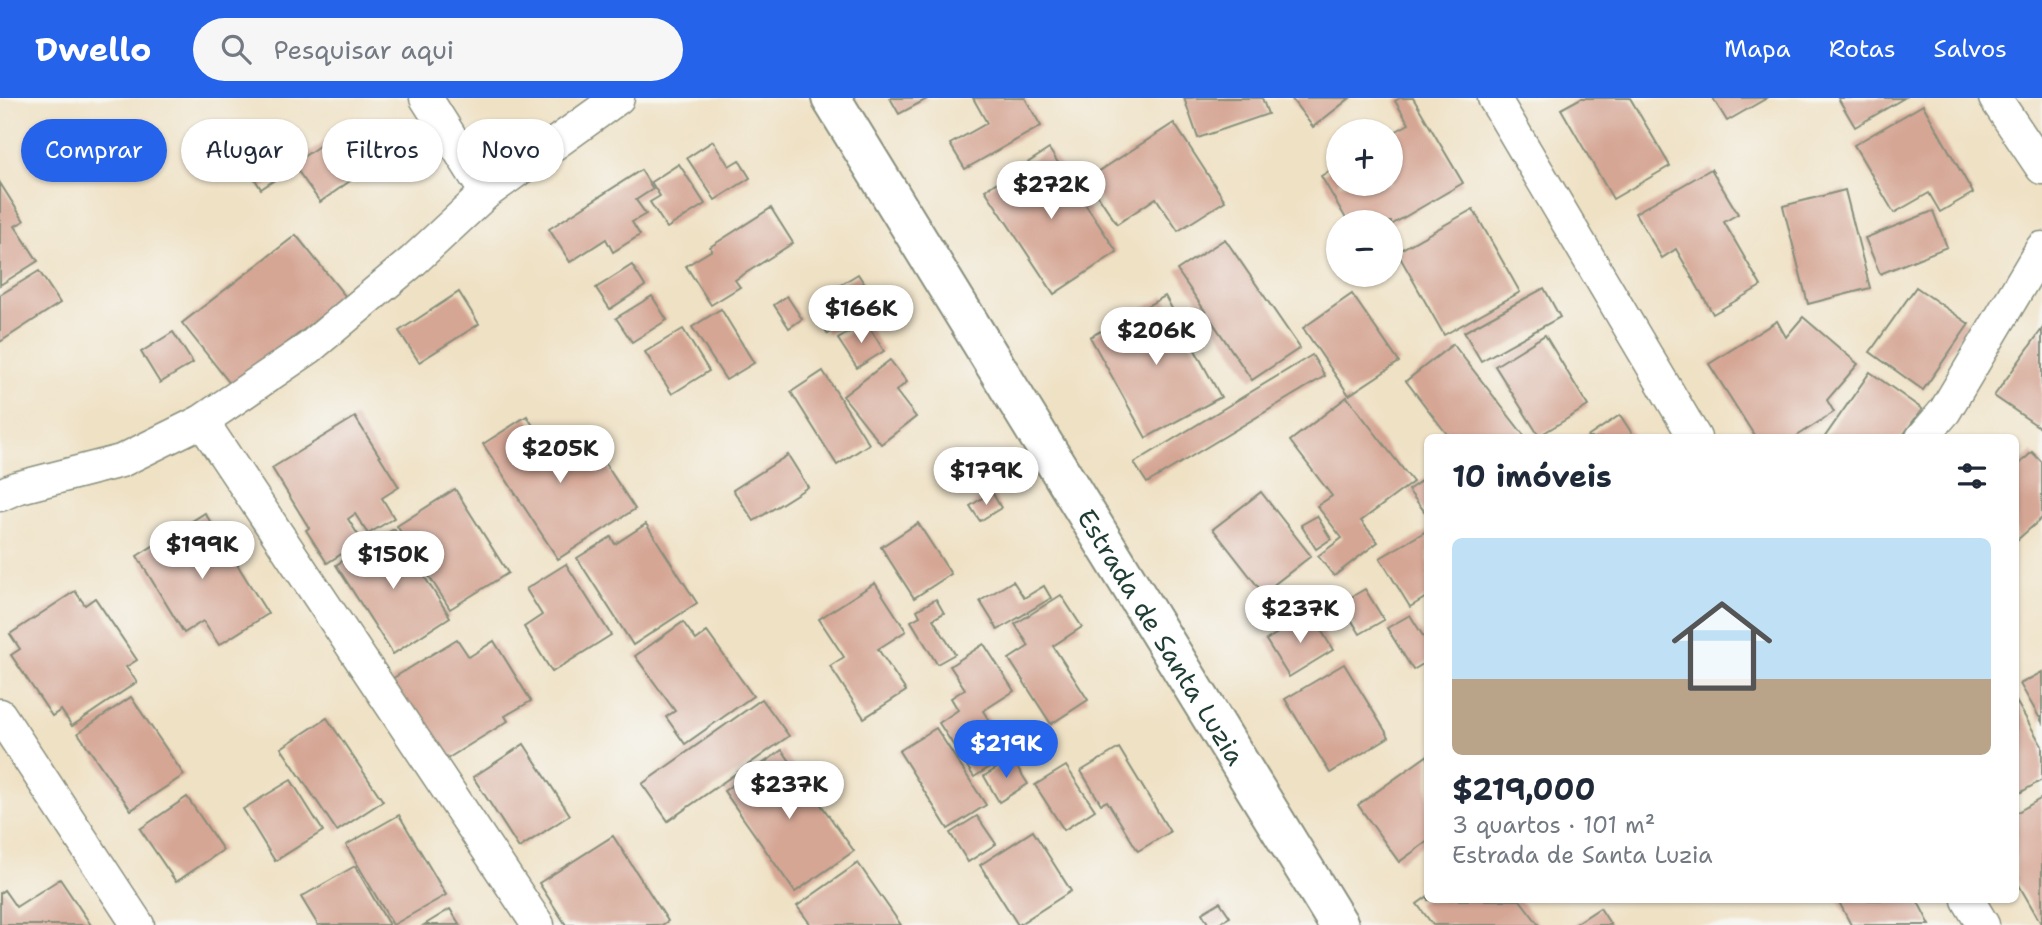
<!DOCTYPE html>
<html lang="pt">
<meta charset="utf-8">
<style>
body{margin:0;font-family:"Shantell Sans",sans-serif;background:#f6f6f7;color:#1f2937;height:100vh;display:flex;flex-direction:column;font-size:26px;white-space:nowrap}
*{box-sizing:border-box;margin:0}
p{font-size:23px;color:#747a83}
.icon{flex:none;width:38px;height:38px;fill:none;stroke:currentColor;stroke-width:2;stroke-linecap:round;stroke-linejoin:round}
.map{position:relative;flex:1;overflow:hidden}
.drawer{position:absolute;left:1424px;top:336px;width:595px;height:469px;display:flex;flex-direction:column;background:#fff;border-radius:10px;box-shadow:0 2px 5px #0004}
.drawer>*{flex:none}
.top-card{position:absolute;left:21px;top:21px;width:665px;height:63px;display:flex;gap:14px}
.controls{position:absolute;left:1326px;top:21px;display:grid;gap:14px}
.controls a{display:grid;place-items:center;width:77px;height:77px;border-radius:50%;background:#fff;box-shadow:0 2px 5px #0004;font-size:35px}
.price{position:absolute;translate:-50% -60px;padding:0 16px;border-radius:24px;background:#fff;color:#222;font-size:23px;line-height:46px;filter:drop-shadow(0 2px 4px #0008)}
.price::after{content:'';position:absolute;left:50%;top:42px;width:21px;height:16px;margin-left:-10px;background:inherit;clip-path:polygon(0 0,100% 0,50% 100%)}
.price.active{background:#2563eb;color:#fff}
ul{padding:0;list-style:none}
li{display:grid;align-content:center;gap:14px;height:371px;padding:0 28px}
li span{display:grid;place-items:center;height:217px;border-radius:10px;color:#555}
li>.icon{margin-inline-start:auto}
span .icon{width:126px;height:126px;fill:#fffc;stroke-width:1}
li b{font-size:30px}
h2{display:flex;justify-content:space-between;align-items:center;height:84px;padding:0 28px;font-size:30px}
.chip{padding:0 24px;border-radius:32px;background:#fff;box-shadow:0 2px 5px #0004;font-size:24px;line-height:63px}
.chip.active{background:#2563eb;color:#fff}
header{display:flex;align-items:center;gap:42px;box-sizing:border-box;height:98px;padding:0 35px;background:#2563eb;color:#fff}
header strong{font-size:33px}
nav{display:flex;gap:38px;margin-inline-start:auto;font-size:24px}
.search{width:490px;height:63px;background:#f6f6f7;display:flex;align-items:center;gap:18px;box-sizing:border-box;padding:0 24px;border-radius:38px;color:#747a83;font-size:26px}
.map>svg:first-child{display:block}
</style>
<header>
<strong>Dwello</strong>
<div class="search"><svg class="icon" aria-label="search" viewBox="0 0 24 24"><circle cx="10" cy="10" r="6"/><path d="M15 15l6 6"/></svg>Pesquisar aqui</div>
<nav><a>Mapa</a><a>Rotas</a><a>Salvos</a></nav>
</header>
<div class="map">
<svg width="2042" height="827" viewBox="0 0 2042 827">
<rect width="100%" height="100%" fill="#f6f6f2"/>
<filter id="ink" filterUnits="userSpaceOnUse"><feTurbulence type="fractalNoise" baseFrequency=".0143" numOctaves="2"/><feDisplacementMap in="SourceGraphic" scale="14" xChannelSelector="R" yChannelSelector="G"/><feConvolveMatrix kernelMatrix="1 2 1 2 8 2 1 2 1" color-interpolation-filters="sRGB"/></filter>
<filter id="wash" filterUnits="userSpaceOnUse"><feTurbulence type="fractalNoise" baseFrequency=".00686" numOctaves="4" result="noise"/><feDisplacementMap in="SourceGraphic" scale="28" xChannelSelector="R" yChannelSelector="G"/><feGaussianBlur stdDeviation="1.57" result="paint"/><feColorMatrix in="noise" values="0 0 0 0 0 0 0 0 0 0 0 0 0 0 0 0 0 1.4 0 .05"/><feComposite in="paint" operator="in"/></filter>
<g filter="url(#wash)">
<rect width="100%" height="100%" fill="#efe1c4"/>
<g id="blocks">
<g fill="#d5a694">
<path d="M890,0H929L899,16Z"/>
<path d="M973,0H1025L1041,28L965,71L950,46L987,25Z"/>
<path d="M1184,0H1262L1268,16L1198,40Z"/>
<path d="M1291,0H1350L1313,29Z"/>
<path d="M1400,0H1413L1463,85L1391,127V124H1348L1321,78L1339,67V86H1391V36L1409,26L1395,3Z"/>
<path d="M1581,0H1630L1670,68L1613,101L1561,11Z"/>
<path d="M1713,0H1767L1727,23Z"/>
<path d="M1838,0H1904L1855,29Z"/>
<path d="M1923,7L1973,95L1940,114L1929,95L1894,115L1854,47Z"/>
<path d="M1174,25L1225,103L1178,133L1156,100L1117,126L1087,81Z"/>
<path d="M351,26L377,64L320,104L293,66Z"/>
<path d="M263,34L288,73L261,91L236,51Z"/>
<path d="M713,43L729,68L739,62L750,80L715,102L687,60Z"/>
<path d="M1049,51L1117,154L1054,196L985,92Z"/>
<path d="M679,66L705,106L667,130L650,104L660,98L651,84Z"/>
<path d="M1711,71L1738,116L1724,124L1761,188L1713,216L1676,151L1662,160L1635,115Z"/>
<path d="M641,72L653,91L636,102L646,116L632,124L640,137L613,154L606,141L570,164L549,131Z"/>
<path d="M0,85L24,123L15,128L38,163L0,187Z"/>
<path d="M1845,92L1870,190L1808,206L1783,108Z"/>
<path d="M771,110L793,145L735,182L740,189L711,207L686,168L712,152L710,149Z"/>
<path d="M1473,111L1520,194L1444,237L1397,154Z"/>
<path d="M1933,113L1947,149L1880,176L1865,140Z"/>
<path d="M296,137L346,199L232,288L182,225Z"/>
<path d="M1225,141L1300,250L1252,282L1177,172Z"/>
<path d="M632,167L645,188L610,211L596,190Z"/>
<path d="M39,173L60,205L0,244V197Z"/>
<path d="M858,176L881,212L855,229L851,221L828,236L815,215L837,201L832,192Z"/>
<path d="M1916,189L1969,226L1923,292L1870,254Z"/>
<path d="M1544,190L1560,219L1481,263L1464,234Z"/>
<path d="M459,194L479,226L419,264L399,233Z"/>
<path d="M1352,196L1399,264L1349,297L1303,230Z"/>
<path d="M652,198L667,222L632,244L616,220Z"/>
<path d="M787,198L802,221L789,230L774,207Z"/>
<path d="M1165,198L1221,299L1146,340L1090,239Z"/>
<path d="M721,211L754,265L726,282L692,229Z"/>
<path d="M1803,219L1858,266L1827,302L1834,314L1794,340H1756L1709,266L1777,223L1786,239Z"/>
<path d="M866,224L884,253L857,270L838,241Z"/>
<path d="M683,231L709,273L672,296L645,254Z"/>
<path d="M2042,231V331L1994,298Z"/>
<path d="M173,234L193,265L160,285L141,254Z"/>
<path d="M1545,237L1588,308L1539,338L1495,268Z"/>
<path d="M1453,246L1526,340H1450L1406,283Z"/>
<path d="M1312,257L1325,278L1147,385L1134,365Z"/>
<path d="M890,262L907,284L896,293L916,319L881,346L843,298Z"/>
<path d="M823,273L869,346L837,367L791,294Z"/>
<path d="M1870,274L1922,311L1901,340H1824Z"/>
<path d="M1347,299L1413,384L1361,423L1378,444L1334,478L1318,458L1342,440L1317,408L1332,398L1290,343Z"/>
<path d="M1620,317L1635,340H1586Z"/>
<path d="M527,318L548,352L582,330L635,411L558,461L483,346Z"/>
<path d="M355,319L399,389L382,400L394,420L368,436L355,416L348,421L362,443L327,465L306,432L309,430L272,370Z"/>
<path d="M2032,354L2042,364V420L2016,443V369Z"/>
<path d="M788,357L808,389L754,423L733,392Z"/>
<path d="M1428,378V418L1408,392Z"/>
<path d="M455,391L508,475L450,511L397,428Z"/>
<path d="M992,394L1001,410L980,423L970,408Z"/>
<path d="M1261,394L1311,458L1263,495L1213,431Z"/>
<path d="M205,415L268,516L219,547L203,523L184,535L137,458Z"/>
<path d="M1317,418L1331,441L1316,451L1301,427Z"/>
<path d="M918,425L951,476L914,500L881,449Z"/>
<path d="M646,426L697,505L633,547L577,460L611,439L615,446Z"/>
<path d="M394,431L450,519L393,556L336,467Z"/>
<path d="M1428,432V498L1410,509L1380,460Z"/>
<path d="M566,466L611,537L552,574L524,529L542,517L526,491Z"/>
<path d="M1013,483L1024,500L1044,488L1051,500L998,532L980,503Z"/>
<path d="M875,485L906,533L878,551L906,593L864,620L830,568L844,559L819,521Z"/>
<path d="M1365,491L1384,522L1360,536L1341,505Z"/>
<path d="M75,493L85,507L95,500L137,562L126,569L137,584L72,628L61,612L52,618L11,557L20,551L10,536Z"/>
<path d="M1061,497L1082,529L1053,548L1088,602L1051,626L1009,561L1029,548L1015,526Z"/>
<path d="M936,501L944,515L933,521L955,556L937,566L911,523L920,518L917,512Z"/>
<path d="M1311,515L1333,552L1289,579L1266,542Z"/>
<path d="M1410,517L1428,546V563L1413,572L1387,530Z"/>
<path d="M683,524L696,542L707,534L753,598L685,646L666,619L675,613L635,558Z"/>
<path d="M457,541L469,559L494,543L531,603L505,618L508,623L442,664L390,582Z"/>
<path d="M984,546L1014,593L983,613L1011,656L974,679L939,625L958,612L951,600L965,591L950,568Z"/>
<path d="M1344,566L1389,639L1330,675L1285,601Z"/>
<path d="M2042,574V624L2020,586Z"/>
<path d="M131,599L184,677L131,712L78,635Z"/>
<path d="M762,601L789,638L668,723L642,686Z"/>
<path d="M2016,603L2042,648V682L2016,697Z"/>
<path d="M327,620L383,703L337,733L281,650Z"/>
<path d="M936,630L986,707L948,731L899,653Z"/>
<path d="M524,646L570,717L519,750L473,679Z"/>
<path d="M1119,650L1170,734L1138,753L1107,703L1101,706L1081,673Z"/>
<path d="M782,652L854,753L795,794L724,693Z"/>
<path d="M1428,657V743L1399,764L1358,707Z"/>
<path d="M1012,661L1028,686L999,704L984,678Z"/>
<path d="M1066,668L1095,712L1064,732L1035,687Z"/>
<path d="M291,682L323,733L275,763L243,711Z"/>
<path d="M187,699L223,752L176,784L140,731Z"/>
<path d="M2042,700V827L2016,782V715Z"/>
<path d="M399,717L446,797L393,827L346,747Z"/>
<path d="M977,718L996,746L968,764L950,735Z"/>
<path d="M1033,733L1071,793L1018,827L980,767Z"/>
<path d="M613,738L668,823L662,827H566L539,785Z"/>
<path d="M858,765L901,827H811L797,808Z"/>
<path d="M355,768L389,827H318L301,799Z"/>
<path d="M60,781L91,827H0V795L4,792L16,809Z"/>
<path d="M1428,798V802H1520L1539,827H1433L1417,806Z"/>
<path d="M1838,802H1917L1930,827H1851Z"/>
<path d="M1220,804L1230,819L1216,827H1209L1202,815Z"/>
<path d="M1600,810L1611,827H1574Z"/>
<path d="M450,811L460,827H424Z"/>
</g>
</g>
</g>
<g filter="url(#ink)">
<use href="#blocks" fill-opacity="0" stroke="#878f7c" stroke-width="2"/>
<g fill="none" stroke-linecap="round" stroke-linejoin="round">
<defs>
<g id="street">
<path d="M426,0L486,95"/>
<path d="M1494,0L1695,340"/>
<path d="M1995,0L2042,70"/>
<path d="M202,323L538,827"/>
<path d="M1922,340L1945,313L2042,150"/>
<path d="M0,397L16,390L121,363L202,323L309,250L413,163L486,95L618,0"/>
<path d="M0,617L138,827"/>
<path d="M1968,802L1983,827"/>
</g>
<g id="secondary">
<path id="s1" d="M831,0L1339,827"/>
</g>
</defs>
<use href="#street" stroke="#878f7c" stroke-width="35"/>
<use href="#secondary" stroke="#878f7c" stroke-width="42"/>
<use href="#street" stroke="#fff" stroke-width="32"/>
<use href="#secondary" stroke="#fff" stroke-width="38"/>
</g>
</g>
<g text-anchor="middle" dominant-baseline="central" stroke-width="7" stroke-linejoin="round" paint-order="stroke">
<g font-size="26" fill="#1f3d34" stroke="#f6f6f2">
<text stroke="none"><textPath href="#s1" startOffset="632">Estrada de Santa Luzia</textPath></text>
</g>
</g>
</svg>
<div class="controls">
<a>+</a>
<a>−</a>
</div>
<b class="price" style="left:1051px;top:123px">$272K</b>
<b class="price" style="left:861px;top:247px">$166K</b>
<b class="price" style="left:1156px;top:269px">$206K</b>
<b class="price" style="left:560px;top:387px">$205K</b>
<b class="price" style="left:986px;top:409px">$179K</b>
<b class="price" style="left:202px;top:483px">$199K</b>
<b class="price" style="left:393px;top:493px">$150K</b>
<b class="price" style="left:1300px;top:547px">$237K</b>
<b class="price active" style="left:1006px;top:682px">$219K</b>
<b class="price" style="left:789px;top:723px">$237K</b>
<div class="top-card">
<a class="chip active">Comprar</a>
<a class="chip">Alugar</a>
<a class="chip">Filtros</a>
<a class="chip">Novo</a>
</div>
<section class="drawer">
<h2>10 imóveis<svg class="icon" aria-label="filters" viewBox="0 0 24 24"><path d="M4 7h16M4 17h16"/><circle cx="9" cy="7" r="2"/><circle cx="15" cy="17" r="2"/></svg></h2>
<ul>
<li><span style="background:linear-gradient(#bfe0f5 65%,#b9a48a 0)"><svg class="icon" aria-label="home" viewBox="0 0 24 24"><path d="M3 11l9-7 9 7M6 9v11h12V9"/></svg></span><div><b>$219,000</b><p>3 quartos · 101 m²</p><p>Estrada de Santa Luzia</p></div></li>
</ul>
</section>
</div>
